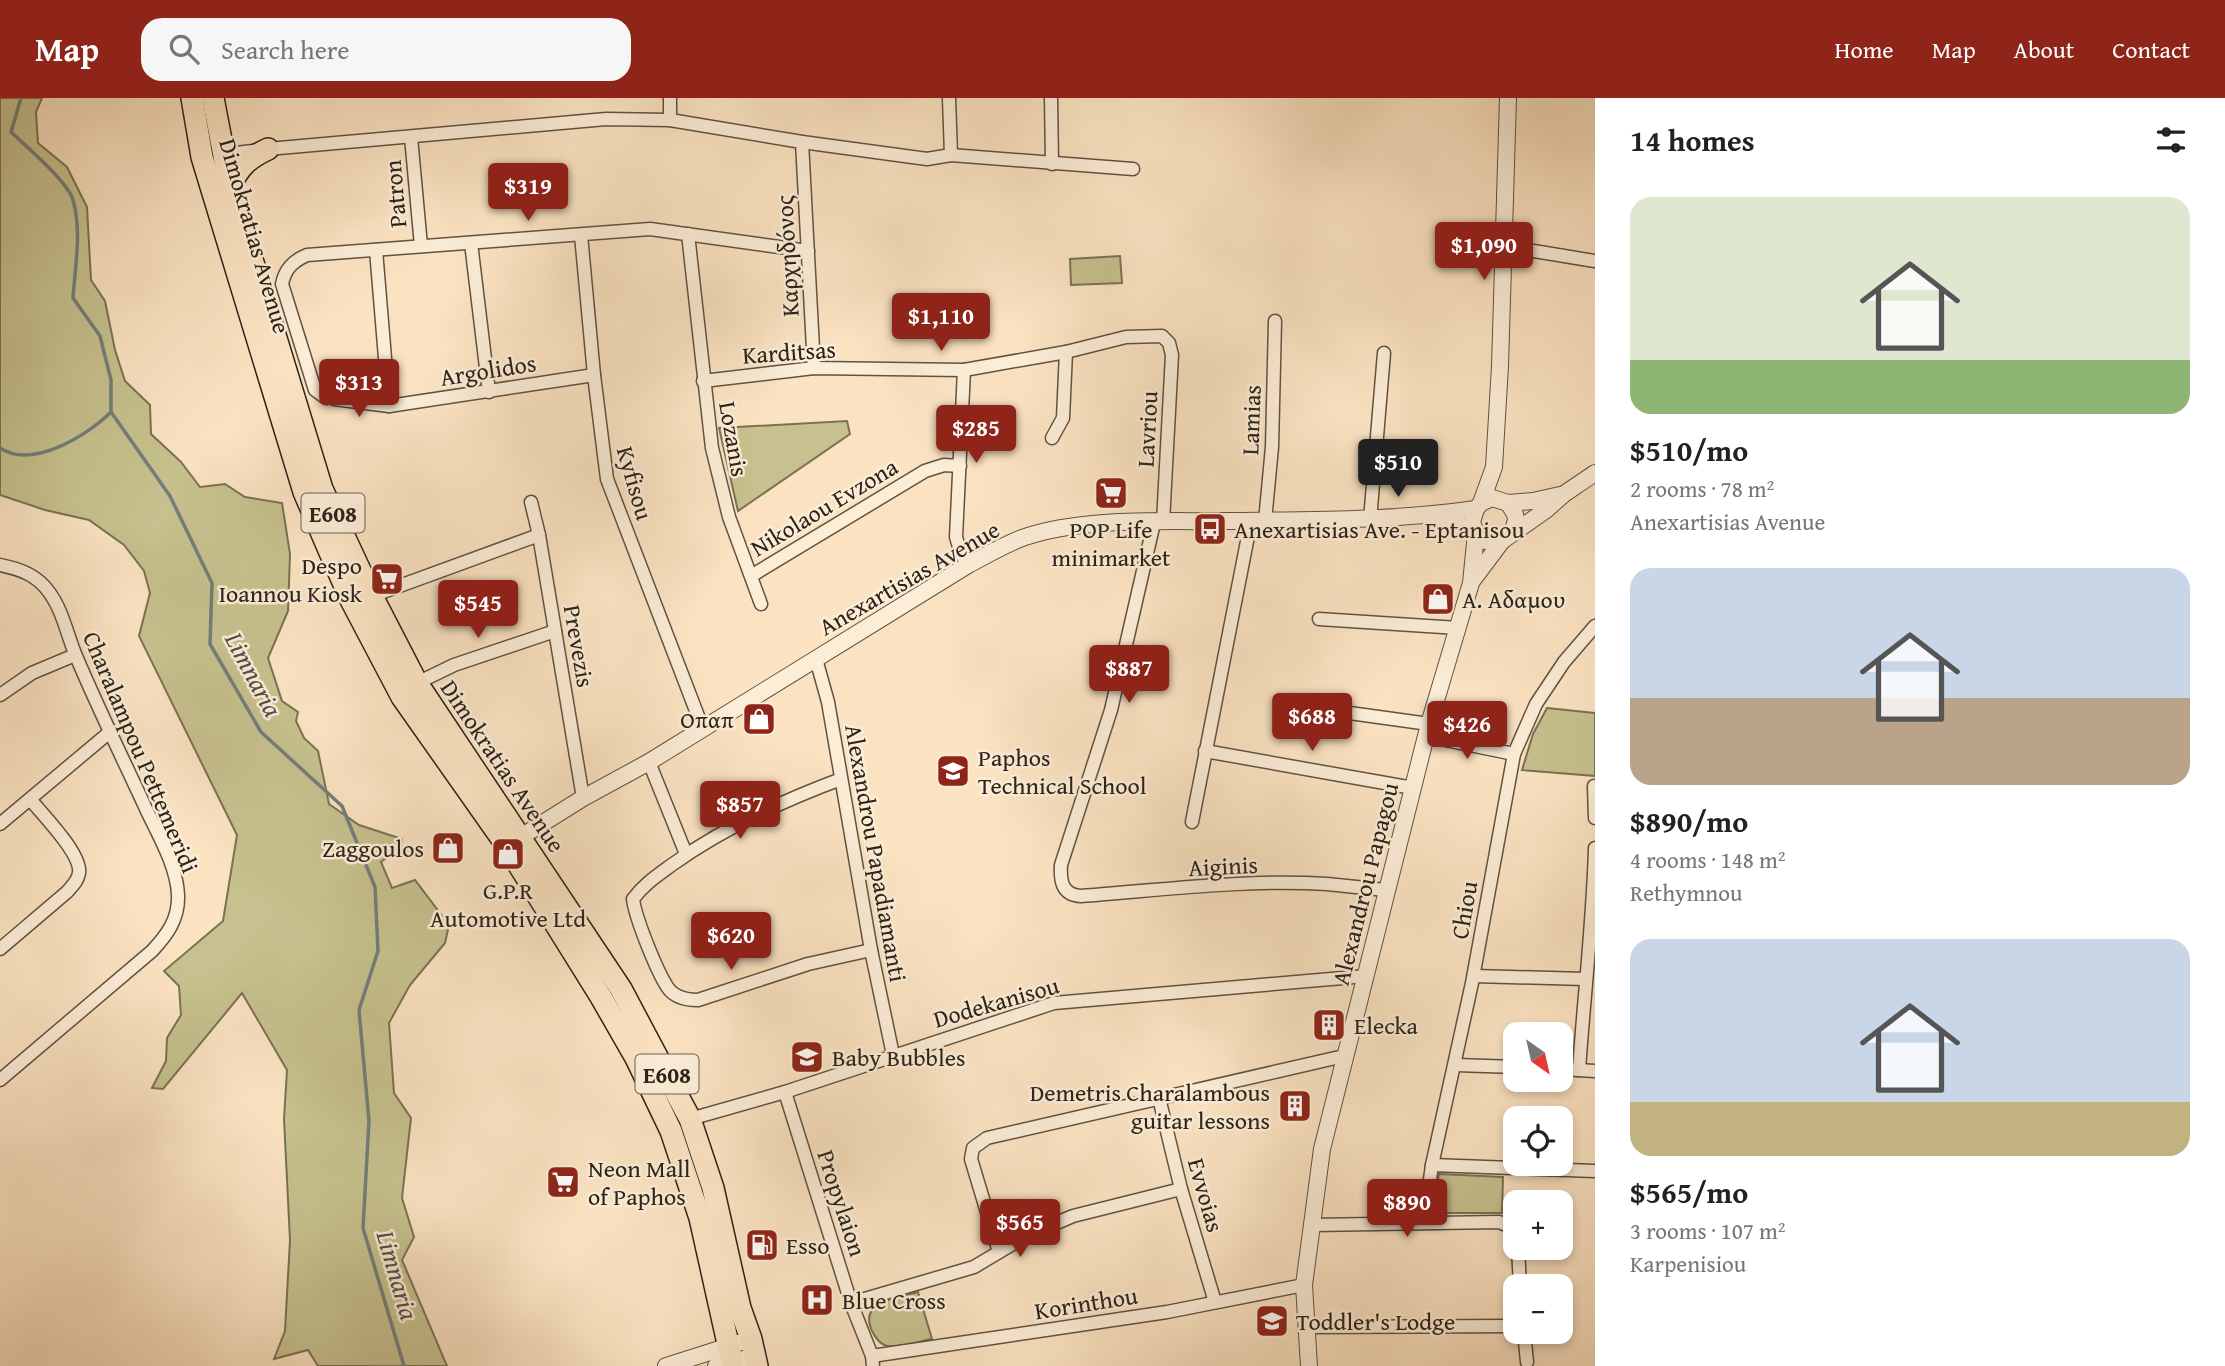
<!DOCTYPE html>
<meta charset="utf-8">
<style>
body{margin:0;font-family:"Gentium Book Plus",serif;background:#f6f6f6;color:#222;height:100vh;display:flex;flex-direction:column;font-size:26px;white-space:nowrap}
*{box-sizing:border-box;margin:0}
p{font-size:23px;color:#767676}
.icon{flex:none;width:38px;height:38px;fill:none;stroke:currentColor;stroke-width:2;stroke-linecap:round;stroke-linejoin:round}
.map{position:relative;flex:1;overflow:hidden}
.side{display:flex;flex-direction:column;background:#fff;width:630px}
.side>*{flex:none}
.needle{width:46px;rotate:146deg}
.buttons{position:absolute;left:1503px;top:924px;display:grid;gap:14px}
.buttons a{display:grid;place-items:center;width:70px;height:70px;border-radius:14px;background:#fff;box-shadow:0 4px 10px #0003;font-size:35px}
.price{position:absolute;translate:-50% -60px;padding:0 16px;border-radius:7px;background:#8f2418;color:#fff;font-size:23px;line-height:46px;filter:drop-shadow(0 2px 4px #0008)}
.price::after{content:'';position:absolute;left:50%;top:42px;width:21px;height:16px;margin-left:-10px;background:inherit;clip-path:polygon(0 0,100% 0,50% 100%)}
.price.selected{background:#222;color:#fff}
ul{padding:0;list-style:none}
li{display:grid;align-content:center;gap:14px;height:371px;padding:0 35px}
li span{display:grid;place-items:center;height:217px;border-radius:21px;color:#555}
li>.icon{margin-inline-start:auto}
span .icon{width:126px;height:126px;fill:#fffc;stroke-width:1}
li b{font-size:30px}
h2{display:flex;justify-content:space-between;align-items:center;height:84px;padding:0 35px;font-size:30px}
header{display:flex;align-items:center;gap:42px;box-sizing:border-box;height:98px;padding:0 35px;background:#8f2418;color:#fff}
header strong{font-size:33px}
nav{display:flex;gap:38px;margin-inline-start:auto;font-size:24px}
.search{width:490px;height:63px;background:#f6f6f6;display:flex;align-items:center;gap:18px;box-sizing:border-box;padding:0 24px;border-radius:21px;color:#767676;font-size:26px}
main{display:flex;flex:1;min-height:0}
.map>svg:first-child{display:block}
</style>
<header>
<strong>Map</strong>
<div class="search"><svg class="icon" aria-label="search" viewBox="0 0 24 24"><circle cx="10" cy="10" r="6"/><path d="M15 15l6 6"/></svg>Search here</div>
<nav><a>Home</a><a>Map</a><a>About</a><a>Contact</a></nav>
</header>
<main>
<div class="map">
<svg width="1595" height="1268" viewBox="0 0 1595 1268">
<rect width="100%" height="100%" fill="#fbe3c2"/>
<filter id="stains"><feTurbulence type="fractalNoise" baseFrequency=".00286" numOctaves="4"/><feColorMatrix values="0 0 0 0 .2 0 0 0 0 .09 0 0 0 0 .02 0 0 0 .5 -.17"/></filter>
<radialGradient id="worn" r=".72"><stop offset=".6" stop-color="#630" stop-opacity="0"/><stop offset="1" stop-color="#630" stop-opacity=".3"/></radialGradient>
<g fill="#c6c18e" stroke="#797254" stroke-width="2">
<path d="M0,0H42L36,14L38,45L67,69L87,109L91,182L105,203L115,252L125,283L150,307L151,336L181,364L200,389L225,386L245,399L282,405L290,456L288,513L268,560L282,603L298,614L296,623L304,640L318,653L329,706L359,727L402,741L401,749L381,764L392,790L415,782L449,827L445,845L410,887L389,925L394,995L411,1020L402,1100L414,1139L402,1162L447,1268H318L308,1252L274,1261L285,1233L290,1142L284,1021L287,972L242,895L163,991L152,990L166,963L167,940L181,917L179,888L164,873L223,823L237,737L139,538L150,495L144,473L124,447L89,422L45,412L0,397Z"/>
<path d="M1120,158L1122,185L1071,187L1070,161Z"/>
<path d="M847,323L850,336L738,413L719,330Z"/>
<path d="M1547,610L1595,615V678L1522,672L1533,636Z"/>
<path d="M1439,1076L1503,1079L1502,1115H1432Z"/>
<path d="M918,1194L932,1241C921,1243 897,1250 888,1248C880,1247 875,1239 872,1233C858,1203 897,1200 918,1194Z"/>
</g>
<g fill="none" stroke-linecap="round" stroke-linejoin="round">
<g stroke="#737e7b" stroke-width="3.5">
<path d="M21,0L11,34C26,48 68,84 73,102C82,133 75,169 73,200L100,238L111,282V314L170,398L212,485L210,546L261,634L342,708L375,789L378,853L359,912L369,1023L363,1130L404,1268"/>
<path d="M0,350C32,372 88,337 111,314"/>
</g>
<defs>
<g id="minor">
<path d="M670,0V22"/>
<path d="M949,0L951,57"/>
<path d="M1051,0L1052,66"/>
<path d="M411,39L421,148"/>
<path d="M802,44L814,270"/>
<path d="M220,57L268,51L606,21L670,22L802,44L927,61L951,57L1133,71"/>
<path d="M688,136L712,350L729,419L761,506"/>
<path d="M581,137L594,277L607,381L703,631"/>
<path d="M471,145L489,294"/>
<path d="M1504,148L1595,163"/>
<path d="M376,152L389,308L594,277"/>
<path d="M964,272L956,439L961,456L968,467"/>
<path d="M703,283L814,270L964,272L1066,254L1126,239L1162,238L1169,245L1172,257L1163,424"/>
<path d="M326,300L315,292L282,186C285,171 293,163 307,157L650,131L808,153"/>
<path d="M334,301L389,308"/>
<path d="M1052,340L1063,320L1066,254"/>
<path d="M531,404L539,437L583,700"/>
<path d="M1370,422L1384,255"/>
<path d="M1265,423L1272,349L1275,223"/>
<path d="M1154,425L1111,612L1061,767C1060,783 1062,797 1081,798C1162,792 1246,781 1327,786C1346,788 1366,790 1385,792"/>
<path d="M0,467C20,471 37,477 49,494C63,513 67,537 76,558C98,610 123,661 147,713C159,738 177,769 178,797C179,821 167,837 152,853L0,982"/>
<path d="M751,478L925,373L944,367L960,368"/>
<path d="M372,498L539,437"/>
<path d="M1319,521L1458,530"/>
<path d="M816,561L828,604L871,852L893,957"/>
<path d="M417,585L454,567L555,533"/>
<path d="M0,597L32,575L75,557"/>
<path d="M1299,608L1429,626"/>
<path d="M1426,638L1514,656"/>
<path d="M1205,653L1413,690"/>
<path d="M649,664L686,756"/>
<path d="M841,681C782,703 725,729 673,766C658,777 644,786 633,801C635,819 657,874 668,890C675,900 686,902 698,902L808,866L871,852"/>
<path d="M1594,688L1595,720"/>
<path d="M1192,724L1251,423"/>
<path d="M0,726L111,633"/>
<path d="M0,851L67,794C72,788 78,783 79,775C82,756 42,716 30,701"/>
<path d="M1474,878L1585,881"/>
<path d="M1456,967L1516,969"/>
<path d="M1561,971L1595,973"/>
<path d="M1579,972C1584,898 1593,824 1595,750"/>
<path d="M785,994L851,1205L872,1258L873,1268"/>
<path d="M1159,1000L1181,1091L1215,1204"/>
<path d="M690,1021L785,994L1054,905L1366,878"/>
<path d="M1432,1067L1595,1073"/>
<path d="M1424,1124L1432,1067L1472,885L1514,656L1536,606L1564,564L1595,528"/>
<path d="M1312,1127L1499,1124L1511,1129L1516,1138"/>
<path d="M1518,1150L1520,1188"/>
<path d="M999,1154L971,1061L973,1050L987,1040L1344,958"/>
<path d="M851,1205L974,1169L1026,1138L1073,1118L1181,1091"/>
<path d="M1307,1229L1516,1228"/>
<path d="M1524,1234L1527,1264"/>
<path d="M872,1258L1167,1214L1304,1187"/>
</g>
<g id="tertiary">
<path d="M1481,405L1494,369L1500,268L1508,0"/>
<path d="M1508,405L1533,403L1560,397"/>
<path d="M1431,418L1475,433"/>
<path d="M1512,435L1516,422L1515,416L1508,405L1492,400L1481,405L1476,411L1472,424L1476,435L1485,443H1502L1546,412L1564,396L1595,375"/>
<path d="M1472,483L1502,443"/>
<path d="M511,745L583,700L649,664L968,467C987,457 1005,446 1025,439C1084,419 1164,424 1226,423C1310,422 1393,423 1476,411"/>
<path d="M666,1268L751,1241"/>
<path d="M716,1268L743,1261"/>
<path d="M1309,1268L1304,1187L1322,1051L1429,626L1471,485L1476,435"/>
</g>
<g id="trunk">
<path d="M192,0L202,59L304,394L329,452L351,502L402,599L507,748L601,899L636,960L671,1033L700,1120L733,1268"/>
<path d="M213,0L230,89L322,391L372,498L417,585L621,891L690,1021L713,1090L740,1210L751,1241L757,1268"/>
<path d="M230,89C239,68 249,60 268,51"/>
</g>
</defs>
<use href="#minor" stroke="#605243" stroke-width="15"/>
<use href="#tertiary" stroke="#605243" stroke-width="18"/>
<use href="#trunk" stroke="#2c2219" stroke-width="24"/>
<use href="#minor" stroke="#fcedd7" stroke-width="12"/>
<use href="#tertiary" stroke="#fcedd7" stroke-width="16"/>
<use href="#trunk" stroke="#fbe3c2" stroke-width="21"/>
</g>
<defs>
<symbol id="supermarket-square" viewBox="-11 -11 22 22"><rect x="-9" y="-9" width="18" height="18" rx="4" fill="#8f2418" stroke="#fcedd7"/><path d="M-6-5.5h2.5l.6 2H6L4.5 2H-2.5L-4.4-4H-6ZM-1.5 3.2a1.3 1.3 0 1 0 .1 0ZM3 3.2a1.3 1.3 0 1 0 .1 0Z" fill="#fff"/></symbol>
<symbol id="bus-square" viewBox="-11 -11 22 22"><rect x="-9" y="-9" width="18" height="18" rx="4" fill="#8f2418" stroke="#fcedd7"/><path d="M-5-6H5V4H4V6H2V4H-2V6H-4V4H-5ZM-3.5-4V0h7V-4ZM-3.5 1.2v1.5H-2V1.2ZM2 1.2v1.5H3.5V1.2Z" fill="#fff"/></symbol>
<symbol id="shop-square" viewBox="-11 -11 22 22"><rect x="-9" y="-9" width="18" height="18" rx="4" fill="#8f2418" stroke="#fcedd7"/><path d="M-5-2.5h2.3a2.7 3.5 0 0 1 5.4 0H5L5.5 6h-11ZM-1.5-2.5h3a1.5 2.3 0 0 0-3 0Z" fill="#fff"/></symbol>
<symbol id="school-square" viewBox="-11 -11 22 22"><rect x="-9" y="-9" width="18" height="18" rx="4" fill="#8f2418" stroke="#fcedd7"/><path d="M0-5L7-2L0 1L-7-2ZM-4 1L0 2.5L4 1V4Q0 6-4 4Z" fill="#fff"/></symbol>
<symbol id="building-square" viewBox="-11 -11 22 22"><rect x="-9" y="-9" width="18" height="18" rx="4" fill="#8f2418" stroke="#fcedd7"/><path d="M-4-6H4V6H1V3H-1V6H-4ZM-2.5-4.3h1.7v1.8h-1.7ZM.8-4.3h1.7v1.8H.8ZM-2.5-1h1.7V.8h-1.7ZM.8-1h1.7V.8H.8Z" fill="#fff"/></symbol>
<symbol id="fuel-square" viewBox="-11 -11 22 22"><rect x="-9" y="-9" width="18" height="18" rx="4" fill="#8f2418" stroke="#fcedd7"/><path d="M-5.5-6h7V0h2V4h1.3V-2.5L3-4.5l.8-.8L6-3V5H2.5V1h-1V6h-7ZM-4.2-4.7v3.2H.2V-4.7Z" fill="#fff"/></symbol>
<symbol id="hospital-square" viewBox="-11 -11 22 22"><rect x="-9" y="-9" width="18" height="18" rx="4" fill="#8f2418" stroke="#fcedd7"/><path d="M-5-5h3v3.5h4V-5h3V5h-3V1.5h-4V5h-3Z" fill="#fff"/></symbol>
</defs>
<g fill-rule="evenodd">
<use href="#supermarket-square" x="1092" y="376" width="38" height="38"/>
<use href="#bus-square" x="1191" y="412" width="38" height="38"/>
<use href="#supermarket-square" x="368" y="462" width="38" height="38"/>
<use href="#shop-square" x="1419" y="482" width="38" height="38"/>
<use href="#shop-square" x="740" y="602" width="38" height="38"/>
<use href="#school-square" x="934" y="654" width="38" height="38"/>
<use href="#shop-square" x="429" y="731" width="38" height="38"/>
<use href="#shop-square" x="489" y="737" width="38" height="38"/>
<use href="#building-square" x="1310" y="908" width="38" height="38"/>
<use href="#school-square" x="788" y="940" width="38" height="38"/>
<use href="#building-square" x="1276" y="989" width="38" height="38"/>
<use href="#supermarket-square" x="544" y="1065" width="38" height="38"/>
<use href="#fuel-square" x="743" y="1128" width="38" height="38"/>
<use href="#hospital-square" x="798" y="1183" width="38" height="38"/>
<use href="#school-square" x="1253" y="1204" width="38" height="38"/>
</g>
<g text-anchor="middle" dominant-baseline="central" stroke-width="5" stroke-linejoin="round" paint-order="stroke">
<g fill="#fcedd7" stroke="#6a5f52" stroke-width="2">
<rect x="301.5" y="395.5" width="63" height="39" rx="5"/>
<rect x="635.5" y="956.5" width="63" height="39" rx="5"/>
</g>
<g font-size="23" font-weight="bold" fill="#2c2219">
<text x="333" y="415">E608</text>
<text x="667" y="976">E608</text>
</g>
<g font-size="24" fill="#2c2219" stroke="#fcedd7">
<text transform="translate(395 96) rotate(-95)">Patron</text>
<text transform="translate(255 138) rotate(74)">Dimokratias Avenue</text>
<text transform="translate(787 158) rotate(-93)">Καρχηδόνος</text>
<text transform="translate(789 254) rotate(-4)">Karditsas</text>
<text transform="translate(488 272) rotate(-9)">Argolidos</text>
<text transform="translate(1251 322) rotate(-88)">Lamias</text>
<text transform="translate(1147 331) rotate(-87)">Lavriou</text>
<text transform="translate(734 341) rotate(80)">Lozanis</text>
<text transform="translate(635 385) rotate(74)">Kyfisou</text>
<text transform="translate(824 409) rotate(-31)">Nikolaou Evzona</text>
<text transform="translate(909 480) rotate(-30)">Anexartisias Avenue</text>
<text transform="translate(579 548) rotate(80)">Prevezis</text>
<text transform="translate(141 654) rotate(67)">Charalampou Pettemeridi</text>
<text transform="translate(503 668) rotate(56)">Dimokratias Avenue</text>
<text transform="translate(876 755) rotate(80)">Alexandrou Papadiamanti</text>
<text transform="translate(1223 768) rotate(-3)">Aiginis</text>
<text transform="translate(1365 786) rotate(-76)">Alexandrou Papagou</text>
<text transform="translate(1464 812) rotate(-80)">Chiou</text>
<text transform="translate(996 904) rotate(-16)">Dodekanisou</text>
<text transform="translate(1206 1097) rotate(74)">Evvoias</text>
<text transform="translate(842 1105) rotate(72)">Propylaion</text>
<text transform="translate(1086 1205) rotate(-9)">Korinthou</text>
</g>
<g font-size="24" fill="#2c2219" stroke="#fcedd7" text-anchor="start">
<text x="1111" y="431" text-anchor="middle">POP Life<tspan x="1111" dy="28">minimarket</tspan></text>
<text x="1234" y="431">Anexartisias Ave. - Eptanisou</text>
<text x="362" y="467" text-anchor="end">Despo<tspan x="362" dy="28">Ioannou Kiosk</tspan></text>
<text x="1462" y="501">Α. Αδαμου</text>
<text x="734" y="621" text-anchor="end">Οπαπ</text>
<text x="978" y="659">Paphos<tspan x="978" dy="28">Technical School</tspan></text>
<text x="424" y="750" text-anchor="end">Zaggoulos</text>
<text x="508" y="792" text-anchor="middle">G.P.R<tspan x="508" dy="28">Automotive Ltd</tspan></text>
<text x="1354" y="927">Elecka</text>
<text x="832" y="959">Baby Bubbles</text>
<text x="1270" y="994" text-anchor="end">Demetris Charalambous<tspan x="1270" dy="28">guitar lessons</tspan></text>
<text x="588" y="1070">Neon Mall<tspan x="588" dy="28">of Paphos</tspan></text>
<text x="786" y="1147">Esso</text>
<text x="842" y="1202">Blue Cross</text>
<text x="1296" y="1223">Toddler's Lodge</text>
</g>
<g font-size="26" font-style="italic" fill="#4f504a" stroke="#fcedd7">
<text transform="translate(254 576) rotate(62)">Limnaria</text>
<text transform="translate(398 1177) rotate(74)">Limnaria</text>
</g>
</g>
<rect width="100%" height="100%" filter="url(#stains)"/>
<rect width="100%" height="100%" fill="url(#worn)"/>
</svg>
<div class="buttons">
<a><svg class="needle" viewBox="-14 -14 28 28"><path d="M0-13l5 13h-10z" fill="#e53935"/><path d="M0 13l5-13h-10z" fill="#767676"/></svg></a>
<a><svg class="icon" aria-label="locate" viewBox="0 0 24 24"><circle cx="12" cy="12" r="6"/><path d="M12 2v4M12 18v4M2 12h4M18 12h4"/></svg></a>
<a>+</a>
<a>−</a>
</div>
<b class="price" style="left:528px;top:125px">$319</b>
<b class="price" style="left:1484px;top:184px">$1,090</b>
<b class="price" style="left:941px;top:255px">$1,110</b>
<b class="price" style="left:359px;top:321px">$313</b>
<b class="price" style="left:976px;top:367px">$285</b>
<b class="price selected" style="left:1398px;top:401px">$510</b>
<b class="price" style="left:478px;top:542px">$545</b>
<b class="price" style="left:1129px;top:607px">$887</b>
<b class="price" style="left:1312px;top:655px">$688</b>
<b class="price" style="left:1467px;top:663px">$426</b>
<b class="price" style="left:740px;top:743px">$857</b>
<b class="price" style="left:731px;top:874px">$620</b>
<b class="price" style="left:1407px;top:1141px">$890</b>
<b class="price" style="left:1020px;top:1161px">$565</b>
</div>
<section class="side">
<h2>14 homes<svg class="icon" aria-label="filters" viewBox="0 0 24 24"><path d="M4 7h16M4 17h16"/><circle cx="9" cy="7" r="2"/><circle cx="15" cy="17" r="2"/></svg></h2>
<ul>
<li><span style="background:linear-gradient(#dfe7d0 75%,#8fb573 0)"><svg class="icon" aria-label="home" viewBox="0 0 24 24"><path d="M3 11l9-7 9 7M6 9v11h12V9"/></svg></span><div><b>$510/mo</b><p>2 rooms · 78 m²</p><p>Anexartisias Avenue</p></div></li>
<li><span style="background:linear-gradient(#c9d6e8 60%,#b9a48a 0)"><svg class="icon" aria-label="home" viewBox="0 0 24 24"><path d="M3 11l9-7 9 7M6 9v11h12V9"/></svg></span><div><b>$890/mo</b><p>4 rooms · 148 m²</p><p>Rethymnou</p></div></li>
<li><span style="background:linear-gradient(#c9d6e8 75%,#c2b280 0)"><svg class="icon" aria-label="home" viewBox="0 0 24 24"><path d="M3 11l9-7 9 7M6 9v11h12V9"/></svg></span><div><b>$565/mo</b><p>3 rooms · 107 m²</p><p>Karpenisiou</p></div></li>
</ul>
</section>
</main>
